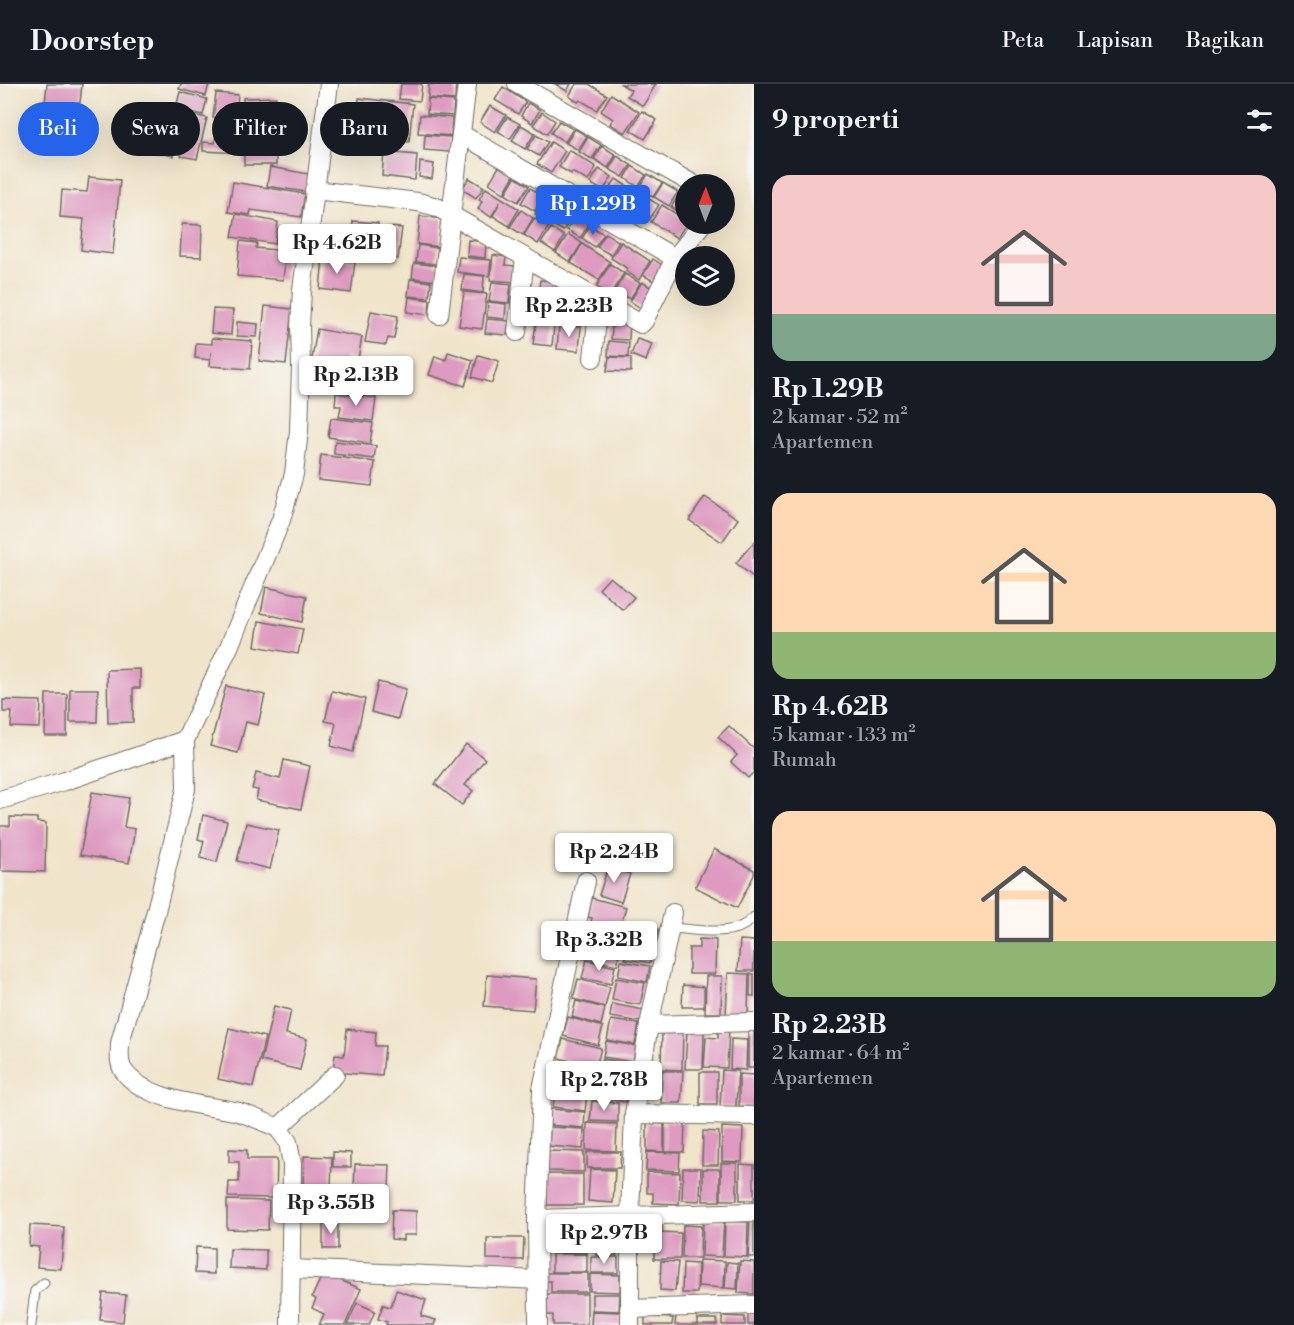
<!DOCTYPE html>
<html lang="id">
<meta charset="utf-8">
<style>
body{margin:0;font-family:"Libre Bodoni",serif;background:#20242c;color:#f1f3f6;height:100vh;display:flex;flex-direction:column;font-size:22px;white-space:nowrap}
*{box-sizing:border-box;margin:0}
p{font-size:20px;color:#9ea1a6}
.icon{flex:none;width:33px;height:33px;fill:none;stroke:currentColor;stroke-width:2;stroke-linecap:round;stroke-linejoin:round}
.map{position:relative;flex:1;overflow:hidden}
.details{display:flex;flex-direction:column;background:#171b24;width:540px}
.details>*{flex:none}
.hud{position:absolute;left:18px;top:18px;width:570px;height:54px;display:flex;gap:12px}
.needle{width:39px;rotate:1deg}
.fabs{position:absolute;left:675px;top:90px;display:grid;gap:12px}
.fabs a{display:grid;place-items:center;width:60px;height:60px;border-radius:50%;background:#171b24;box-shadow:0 6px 24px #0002;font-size:30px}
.price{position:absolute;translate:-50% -51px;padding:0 14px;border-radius:6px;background:#fff;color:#222;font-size:20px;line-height:39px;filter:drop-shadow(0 2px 3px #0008)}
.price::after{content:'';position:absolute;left:50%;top:36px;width:18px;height:14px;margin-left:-9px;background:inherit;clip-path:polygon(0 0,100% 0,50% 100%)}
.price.current{background:#2563eb;color:#fff}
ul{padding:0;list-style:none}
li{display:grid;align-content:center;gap:12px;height:318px;padding:0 18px}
li span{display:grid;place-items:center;height:186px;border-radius:18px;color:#555}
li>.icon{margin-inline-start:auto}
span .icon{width:108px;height:108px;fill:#fffc;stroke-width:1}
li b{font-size:26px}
h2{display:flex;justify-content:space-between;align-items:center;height:72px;padding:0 18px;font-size:26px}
.chip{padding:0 21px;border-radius:27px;background:#171b24;box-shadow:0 6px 24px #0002;font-size:21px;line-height:54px}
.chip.current{background:#2563eb;color:#fff}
header{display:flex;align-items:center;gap:36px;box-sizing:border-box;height:84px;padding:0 30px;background:#171b24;border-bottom:2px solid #363941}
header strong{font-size:28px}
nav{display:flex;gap:33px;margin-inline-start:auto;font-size:21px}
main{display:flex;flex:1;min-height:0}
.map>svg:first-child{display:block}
</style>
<header>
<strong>Doorstep</strong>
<nav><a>Peta</a><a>Lapisan</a><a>Bagikan</a></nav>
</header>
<main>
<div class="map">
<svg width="754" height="1241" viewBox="0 0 754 1241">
<rect width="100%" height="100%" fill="#f6f6f2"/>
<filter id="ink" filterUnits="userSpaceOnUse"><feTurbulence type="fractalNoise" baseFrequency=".0167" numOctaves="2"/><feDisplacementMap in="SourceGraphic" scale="12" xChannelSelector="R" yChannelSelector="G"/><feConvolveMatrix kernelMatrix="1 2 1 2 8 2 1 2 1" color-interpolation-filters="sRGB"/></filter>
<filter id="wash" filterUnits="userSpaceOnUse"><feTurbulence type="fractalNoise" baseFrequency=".008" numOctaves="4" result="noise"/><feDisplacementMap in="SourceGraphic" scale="24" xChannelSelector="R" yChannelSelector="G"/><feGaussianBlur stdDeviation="1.35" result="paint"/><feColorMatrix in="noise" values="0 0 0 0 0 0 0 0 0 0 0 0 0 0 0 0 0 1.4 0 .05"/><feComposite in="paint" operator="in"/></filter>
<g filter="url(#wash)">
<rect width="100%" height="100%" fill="#f0e4ca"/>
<g id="blocks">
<g fill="#de9ac0">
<path d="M47,0H82L80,19H74L69,60L41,57Z"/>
<path d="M181,0H209L206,12L179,5Z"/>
<path d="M401,0H422L420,17L399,15Z"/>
<path d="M429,0H456L455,16L428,14Z"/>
<path d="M555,0H571L567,7Z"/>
<path d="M576,0H589L607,11L597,26L580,16L578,18L569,12Z"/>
<path d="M621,0H656L643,22L627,12L631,6Z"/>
<path d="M503,3L526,18L518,30L495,16Z"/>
<path d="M180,8L207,15L203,31L176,24Z"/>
<path d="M216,9L238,11L235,36L213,34Z"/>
<path d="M611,10L639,28L625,49L610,40L613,35L601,27Z"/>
<path d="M276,13L277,36L244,37L243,14Z"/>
<path d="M359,14L413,20L409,58L355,52Z"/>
<path d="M428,15L454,17L453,32L427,30Z"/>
<path d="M528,19L540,26L532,39L521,32Z"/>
<path d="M490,22L506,31L495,48L480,38Z"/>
<path d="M161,23L183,29L173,72L151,67Z"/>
<path d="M642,27L657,36L645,55L630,46Z"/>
<path d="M542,28L555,37L547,50L533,41Z"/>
<path d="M185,29L207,34L197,75L181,72L184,60L178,59Z"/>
<path d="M420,31L452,34L451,52L418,49Z"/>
<path d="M507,33L520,40L510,55L498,47Z"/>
<path d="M559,37L573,45L565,58L551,49Z"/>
<path d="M244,41H275L276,81H244Z"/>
<path d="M521,41L535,49L525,65L512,57Z"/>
<path d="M575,45L587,52L578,66L566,59Z"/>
<path d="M216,50L242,52L241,69L203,67V58L215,59Z"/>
<path d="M425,51L451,53L450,68L424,66Z"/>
<path d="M536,51L548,58L539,72L527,65Z"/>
<path d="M588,53L601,61L592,75L579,68Z"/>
<path d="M551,58L565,67L551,89L537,80Z"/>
<path d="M602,62L616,71L608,84L594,75Z"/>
<path d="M569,66L596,83L588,97L572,88L571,90L559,83Z"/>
<path d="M384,68L417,71L415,96L382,92Z"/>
<path d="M617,72L631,81L623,93L609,85Z"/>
<path d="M420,78L434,80L432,95L419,93Z"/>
<path d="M500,81L515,90L504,109L489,99Z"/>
<path d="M632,82L646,91L638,103L625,94Z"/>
<path d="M270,83L309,90L306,108L267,102Z"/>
<path d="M599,85L612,93L603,107L590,99Z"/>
<path d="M648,90L662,99L653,113L639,105Z"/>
<path d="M89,93L120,96L113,170L81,166L84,135L60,133L62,106L87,108Z"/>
<path d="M515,93L529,102L518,118L505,110Z"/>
<path d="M469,94L484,103L476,114L462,105Z"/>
<path d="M616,95L627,102L617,117L606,110Z"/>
<path d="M233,98L305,110L301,133L251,126L250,131L228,128Z"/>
<path d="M663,99L678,108L669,122L654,113Z"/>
<path d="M486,104L519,125L509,142L493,132L500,118L491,133L478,125L482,117L479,115Z"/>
<path d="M530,104L544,112L535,127L521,119Z"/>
<path d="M628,104L642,112L633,126L620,117Z"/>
<path d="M681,108L686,111V132L671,123Z"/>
<path d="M548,110L561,118L549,138L535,130Z"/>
<path d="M644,112L659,121L649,136L634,127Z"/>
<path d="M562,120L575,128L563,147L550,139Z"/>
<path d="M662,121L686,136V140L677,154L651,138Z"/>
<path d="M521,126L533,134L523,151L510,143Z"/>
<path d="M236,130L278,138L275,160L232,153Z"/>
<path d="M576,130L590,139L580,154L567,146Z"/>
<path d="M420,132L443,135L440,163L417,160Z"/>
<path d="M535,134L549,142L538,160L524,151Z"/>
<path d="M353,137L378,139L375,171L350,168Z"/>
<path d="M182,140L202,141L201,173L180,172Z"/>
<path d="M590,142L604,150L595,163L582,154Z"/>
<path d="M388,143L402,144L398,175L385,173Z"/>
<path d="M551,144L564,152L555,168L541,159Z"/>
<path d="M606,149L619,158L611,171L597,163Z"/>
<path d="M568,150L582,159L570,178L556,169Z"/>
<path d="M468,156L486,158L485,174L467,172Z"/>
<path d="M240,157L257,159L256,164L286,167L283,196L237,192Z"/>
<path d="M621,158L650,177L639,196L626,187L628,185L611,174Z"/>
<path d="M582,160L610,178L599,196L571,179Z"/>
<path d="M418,161L438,164L436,180L416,178Z"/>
<path d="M493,171L506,173L505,181L515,182L514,198L490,196Z"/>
<path d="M459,173L491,176L489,192L457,188Z"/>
<path d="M323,174L355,178L351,209L320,205Z"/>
<path d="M653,175L665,183L655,198L643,191Z"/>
<path d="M414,179L439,182L437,197L412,194Z"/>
<path d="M610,180L624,189L610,211L596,203Z"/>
<path d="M464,190L484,192L483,209L462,206Z"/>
<path d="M625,190L640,199L630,215L615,206Z"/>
<path d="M410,195L431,198L429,214L408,212Z"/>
<path d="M540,196L559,198L554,240L535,237Z"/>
<path d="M492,198L511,200L509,219L489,217Z"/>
<path d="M642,198L654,205L642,225L630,217Z"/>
<path d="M464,208L487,210L482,245L459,242Z"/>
<path d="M409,213L430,216L429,231L407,228Z"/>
<path d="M563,213L585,215L582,241L560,238Z"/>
<path d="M488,218L506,220L505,235L487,233Z"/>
<path d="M265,222L292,225L286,280L259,277Z"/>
<path d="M213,225L233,226L231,251L211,249Z"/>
<path d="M371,227L398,232L394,255L388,254L386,261L365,258Z"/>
<path d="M487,235L509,237L507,251L485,249Z"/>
<path d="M613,235L630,236L629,256L611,255Z"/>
<path d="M237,238L258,240L257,253L237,252Z"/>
<path d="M536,239L554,241L552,262L533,260Z"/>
<path d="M559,241L581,243L579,267L557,265Z"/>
<path d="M317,245L362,253L358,275L344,273L340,297L309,292Z"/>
<path d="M212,254L252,257L250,285L210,282L211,268L210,276L195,274L196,259L212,260Z"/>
<path d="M637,255L652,260L646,277L631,271Z"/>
<path d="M609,257L629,259L628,273L608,272Z"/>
<path d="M448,268L473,276L465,302L429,291L435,272L446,276Z"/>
<path d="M478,271L499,277L492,299L472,293Z"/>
<path d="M609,273L631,274V288L607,287Z"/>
<path d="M336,309L376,314L373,337L339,333L341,322H335Z"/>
<path d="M331,334L373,339L370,359L328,353Z"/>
<path d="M335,357L376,362L374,375L334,370Z"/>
<path d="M321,371L375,378L372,402L318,396Z"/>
<path d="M705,413L738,435L722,458L689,436Z"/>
<path d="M754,458V492L753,493L736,479Z"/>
<path d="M610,493L634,513L623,526L599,505Z"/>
<path d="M266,503L307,512L302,538L261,529Z"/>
<path d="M259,537L303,545L298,570L255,562Z"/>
<path d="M140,585V604H133V638L108,639L107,586Z"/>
<path d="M378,598L406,605L398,635L371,628Z"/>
<path d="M226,602L265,611L258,641L246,638L238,669L210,662Z"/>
<path d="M70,605H98L97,638H70Z"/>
<path d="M332,607L365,615L353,668L331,662L336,639L325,637Z"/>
<path d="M46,610H67V652H45Z"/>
<path d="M3,616L41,617L40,644L11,643L12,628H3Z"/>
<path d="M729,642L754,665V688L748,694L731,678L737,671L718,653Z"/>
<path d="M466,660L485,675L465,701L473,707L462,721L435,700Z"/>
<path d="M284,676L310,682L301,725L256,716L258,706L252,705L256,689L280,695Z"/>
<path d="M92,708L129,714L124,743L135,745L129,779L80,771Z"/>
<path d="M203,731L227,737L217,778L200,774L204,757L198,755Z"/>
<path d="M10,733L37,734V738L46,739L45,788L0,787V742H10Z"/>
<path d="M246,739L279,746L270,785L237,777Z"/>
<path d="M714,765L754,786V791L737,824L695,803Z"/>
<path d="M608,783L630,790L621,818L599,811Z"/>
<path d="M592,814L626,823L621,841L626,842L622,860L587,852L592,834L588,833Z"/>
<path d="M629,839L658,845L655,861L626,855Z"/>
<path d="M587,854L621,861L617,881L583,874Z"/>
<path d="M699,855L716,856L715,890H689V864H699Z"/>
<path d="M740,856L754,857V887H738Z"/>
<path d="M628,858L653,862L650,879L625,875Z"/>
<path d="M587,876L615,883L611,900L582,894Z"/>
<path d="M621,877L650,882L647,898L618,892Z"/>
<path d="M728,889L749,890L748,931H726Z"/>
<rect x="750" y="890" width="4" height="22"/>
<path d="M487,891L536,895L533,926L484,922Z"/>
<path d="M706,892H722L721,929H705Z"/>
<path d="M616,894L645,899L640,921L612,916Z"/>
<path d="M578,895L610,903L605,923L573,915Z"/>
<path d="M683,901L704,903V923H682Z"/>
<path d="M576,917L605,924L601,941L572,933Z"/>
<path d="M612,920L644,926L641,938L610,933Z"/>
<path d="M274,922L291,926L286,950L307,955L300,986L261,977Z"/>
<path d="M568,933L603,943L598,961L563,952Z"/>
<path d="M611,936L639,940L635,961L607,956Z"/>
<path d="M229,944L265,953L253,1003L218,995Z"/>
<path d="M718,944L729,945L727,984L704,983L706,953L718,954Z"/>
<rect x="748" y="944" width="6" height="40"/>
<path d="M347,945L376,948L375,962H385L382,992L333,988L335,971L344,972Z"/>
<path d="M662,947L683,948L682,986L661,985Z"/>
<path d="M687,947L704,948L703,985H685Z"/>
<path d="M563,955L601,964L596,983L558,974Z"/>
<path d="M731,955L747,956L746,986L730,985Z"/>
<path d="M606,957L636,962L633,978L603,973Z"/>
<path d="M603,975L632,980L630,997L600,992Z"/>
<path d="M570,978L593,983L589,1001L566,995Z"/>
<path d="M722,986L738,987L736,1023H720Z"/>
<path d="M662,987H683L681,1019H661Z"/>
<rect x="700" y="988" width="17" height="32"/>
<path d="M739,990L754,991V1023L739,1022Z"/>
<path d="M598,994L629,999L626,1018L595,1013Z"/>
<path d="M556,999L588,1002L585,1027L553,1023Z"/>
<path d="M592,1017L618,1019V1038L590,1037Z"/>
<path d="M550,1025L585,1028L584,1044L549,1041Z"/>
<path d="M665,1037L685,1038L684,1068H665Z"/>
<path d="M587,1039L617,1040L616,1067L586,1066Z"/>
<path d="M647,1039L664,1040V1068L647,1067Z"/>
<path d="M550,1043L584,1045L583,1065L549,1062Z"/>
<path d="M722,1043L743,1044L742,1078L722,1077Z"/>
<path d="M703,1047L719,1048L718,1081H702Z"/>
<path d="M229,1065L247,1066V1075H277L276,1114L228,1113L229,1098H239V1078H229Z"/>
<path d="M547,1067L584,1068V1088L547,1087Z"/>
<path d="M333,1068L351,1069V1083H333Z"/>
<path d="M587,1068H621L620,1084H587Z"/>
<path d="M647,1068L680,1069L679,1087L646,1086Z"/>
<path d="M304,1072L332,1073L331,1105L303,1104Z"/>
<rect x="721" y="1079" width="16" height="37"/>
<path d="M355,1080L390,1081L389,1105L354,1104Z"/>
<path d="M740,1080L754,1081V1116H740Z"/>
<path d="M683,1084H701L700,1117L682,1116Z"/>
<path d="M590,1085L615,1086L613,1119L588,1117Z"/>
<rect x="703" y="1085" width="17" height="32"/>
<path d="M647,1088L680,1089L679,1120L653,1119V1109H647Z"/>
<rect x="547" y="1090" width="36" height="31"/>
<path d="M227,1116L269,1117L268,1146L227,1145Z"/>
<path d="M364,1120H381V1134L364,1133Z"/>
<path d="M392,1126L416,1127V1151H403V1156L391,1155Z"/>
<path d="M750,1134H754V1173H748Z"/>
<path d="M550,1136H587V1169L550,1168Z"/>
<rect x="323" y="1137" width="15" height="28"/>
<path d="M703,1137H724L722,1173L702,1172Z"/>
<path d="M725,1137L748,1138L747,1173L724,1172Z"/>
<path d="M646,1139H662V1148L681,1149L680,1175H654V1162H646Z"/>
<path d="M30,1141L64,1143L61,1185L37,1183L39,1163L29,1162Z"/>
<path d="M683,1141L701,1142L700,1174H682Z"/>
<rect x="596" y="1151" width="21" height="20"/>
<path d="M487,1154H524L523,1176L487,1175Z"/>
<path d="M196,1163L214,1164V1190L195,1189Z"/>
<path d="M230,1165L266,1166V1186L229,1184Z"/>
<rect x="552" y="1170" width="35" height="18"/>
<rect x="591" y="1173" width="27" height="16"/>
<path d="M699,1176L725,1177L724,1204L698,1202Z"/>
<path d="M661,1177L678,1178L675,1207L660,1206Z"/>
<path d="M740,1177L754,1178V1210L738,1209Z"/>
<path d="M727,1178L738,1179L737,1205L725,1204Z"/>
<path d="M683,1179L698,1180L697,1209H682Z"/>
<path d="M323,1189L361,1205L345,1241H319L324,1230L312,1224L316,1215L312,1213Z"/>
<path d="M546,1189H588V1208H551V1197H545Z"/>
<path d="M590,1190L620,1191V1208L590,1207Z"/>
<path d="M396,1206L426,1216L421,1232L436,1236L434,1241H386L387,1238L378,1235L383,1221L391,1223Z"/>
<path d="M103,1209L126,1211L123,1238L100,1236Z"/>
<path d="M544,1210H587V1241H553V1231H544Z"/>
<path d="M592,1210H620L619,1227L592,1226Z"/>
<path d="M357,1219L375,1227L369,1241H347Z"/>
<path d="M592,1227L621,1228V1241H591Z"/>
<path d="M748,1229L754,1230V1241H748Z"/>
<path d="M676,1231L697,1232V1241H675Z"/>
<path d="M722,1232L745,1233V1241H722Z"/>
<path d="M645,1233L673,1234L672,1241H645Z"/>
<rect x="698" y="1235" width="19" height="6"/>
</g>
</g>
</g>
<g filter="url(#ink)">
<use href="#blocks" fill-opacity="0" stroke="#706c63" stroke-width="1.5"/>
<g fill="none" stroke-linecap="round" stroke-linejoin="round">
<defs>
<g id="lane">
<path d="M670,844C697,845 735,855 754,833"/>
<path d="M31,1241L35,1207L44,1199"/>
</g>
<g id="street">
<path d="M517,0L693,100"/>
<path d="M461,50L675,174"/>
<path d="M314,106L418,118L437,123L641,240L644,237L675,174L702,140"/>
<path d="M439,231L467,0"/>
<path d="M517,248L525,173"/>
<path d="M593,274L599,217"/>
<path d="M0,716L65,697L185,656"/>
<path d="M649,941L754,938"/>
<path d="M634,1030L754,1032"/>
<path d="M278,1044C264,1038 250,1031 235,1027C203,1021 143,1016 123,986C118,978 120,967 120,959L156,827L186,705L185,656L229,563L281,436L294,390L299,347L301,282L300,242L302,206L329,0"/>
<path d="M537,1135L754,1128"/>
<path d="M292,1185L538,1196"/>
<path d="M629,1225L754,1221"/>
<path d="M290,1241L292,1080L288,1058L278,1044L335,991"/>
<path d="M538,1241L537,1135L542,1005L586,797"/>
<path d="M630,1241V1130L634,1030L649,941L673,829"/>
</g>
</defs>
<use href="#lane" stroke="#706c63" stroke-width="11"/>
<use href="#street" stroke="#706c63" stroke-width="20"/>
<use href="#lane" stroke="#fff" stroke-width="9"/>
<use href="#street" stroke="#fff" stroke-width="18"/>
</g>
</g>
</svg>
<div class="fabs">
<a><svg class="needle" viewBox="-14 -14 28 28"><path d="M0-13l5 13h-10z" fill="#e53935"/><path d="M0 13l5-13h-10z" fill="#9ea1a6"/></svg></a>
<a><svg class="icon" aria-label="layers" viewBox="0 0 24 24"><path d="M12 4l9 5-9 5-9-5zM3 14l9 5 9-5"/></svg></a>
</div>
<b class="price current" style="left:593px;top:152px">Rp 1.29B</b>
<b class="price" style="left:337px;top:191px">Rp 4.62B</b>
<b class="price" style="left:569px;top:254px">Rp 2.23B</b>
<b class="price" style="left:356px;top:323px">Rp 2.13B</b>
<b class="price" style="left:614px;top:800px">Rp 2.24B</b>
<b class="price" style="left:599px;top:888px">Rp 3.32B</b>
<b class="price" style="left:604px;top:1028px">Rp 2.78B</b>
<b class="price" style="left:331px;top:1151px">Rp 3.55B</b>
<b class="price" style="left:604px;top:1181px">Rp 2.97B</b>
<div class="hud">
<a class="chip current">Beli</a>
<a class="chip">Sewa</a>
<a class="chip">Filter</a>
<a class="chip">Baru</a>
</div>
</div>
<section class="details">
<h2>9 properti<svg class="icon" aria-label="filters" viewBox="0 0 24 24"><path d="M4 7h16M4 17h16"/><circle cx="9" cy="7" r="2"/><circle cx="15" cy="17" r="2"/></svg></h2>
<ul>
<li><span style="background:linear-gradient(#f6c9c9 75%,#7fa58c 0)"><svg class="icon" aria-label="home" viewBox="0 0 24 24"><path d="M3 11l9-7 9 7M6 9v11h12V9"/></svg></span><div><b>Rp 1.29B</b><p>2 kamar · 52 m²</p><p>Apartemen</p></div></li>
<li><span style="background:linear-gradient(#ffd9b3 75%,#8fb573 0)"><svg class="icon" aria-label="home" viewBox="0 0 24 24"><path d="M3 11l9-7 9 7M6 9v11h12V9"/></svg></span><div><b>Rp 4.62B</b><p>5 kamar · 133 m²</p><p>Rumah</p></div></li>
<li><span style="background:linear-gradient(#ffd9b3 70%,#8fb573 0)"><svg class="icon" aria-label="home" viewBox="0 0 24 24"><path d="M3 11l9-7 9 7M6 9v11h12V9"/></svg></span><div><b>Rp 2.23B</b><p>2 kamar · 64 m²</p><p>Apartemen</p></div></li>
</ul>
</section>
</main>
